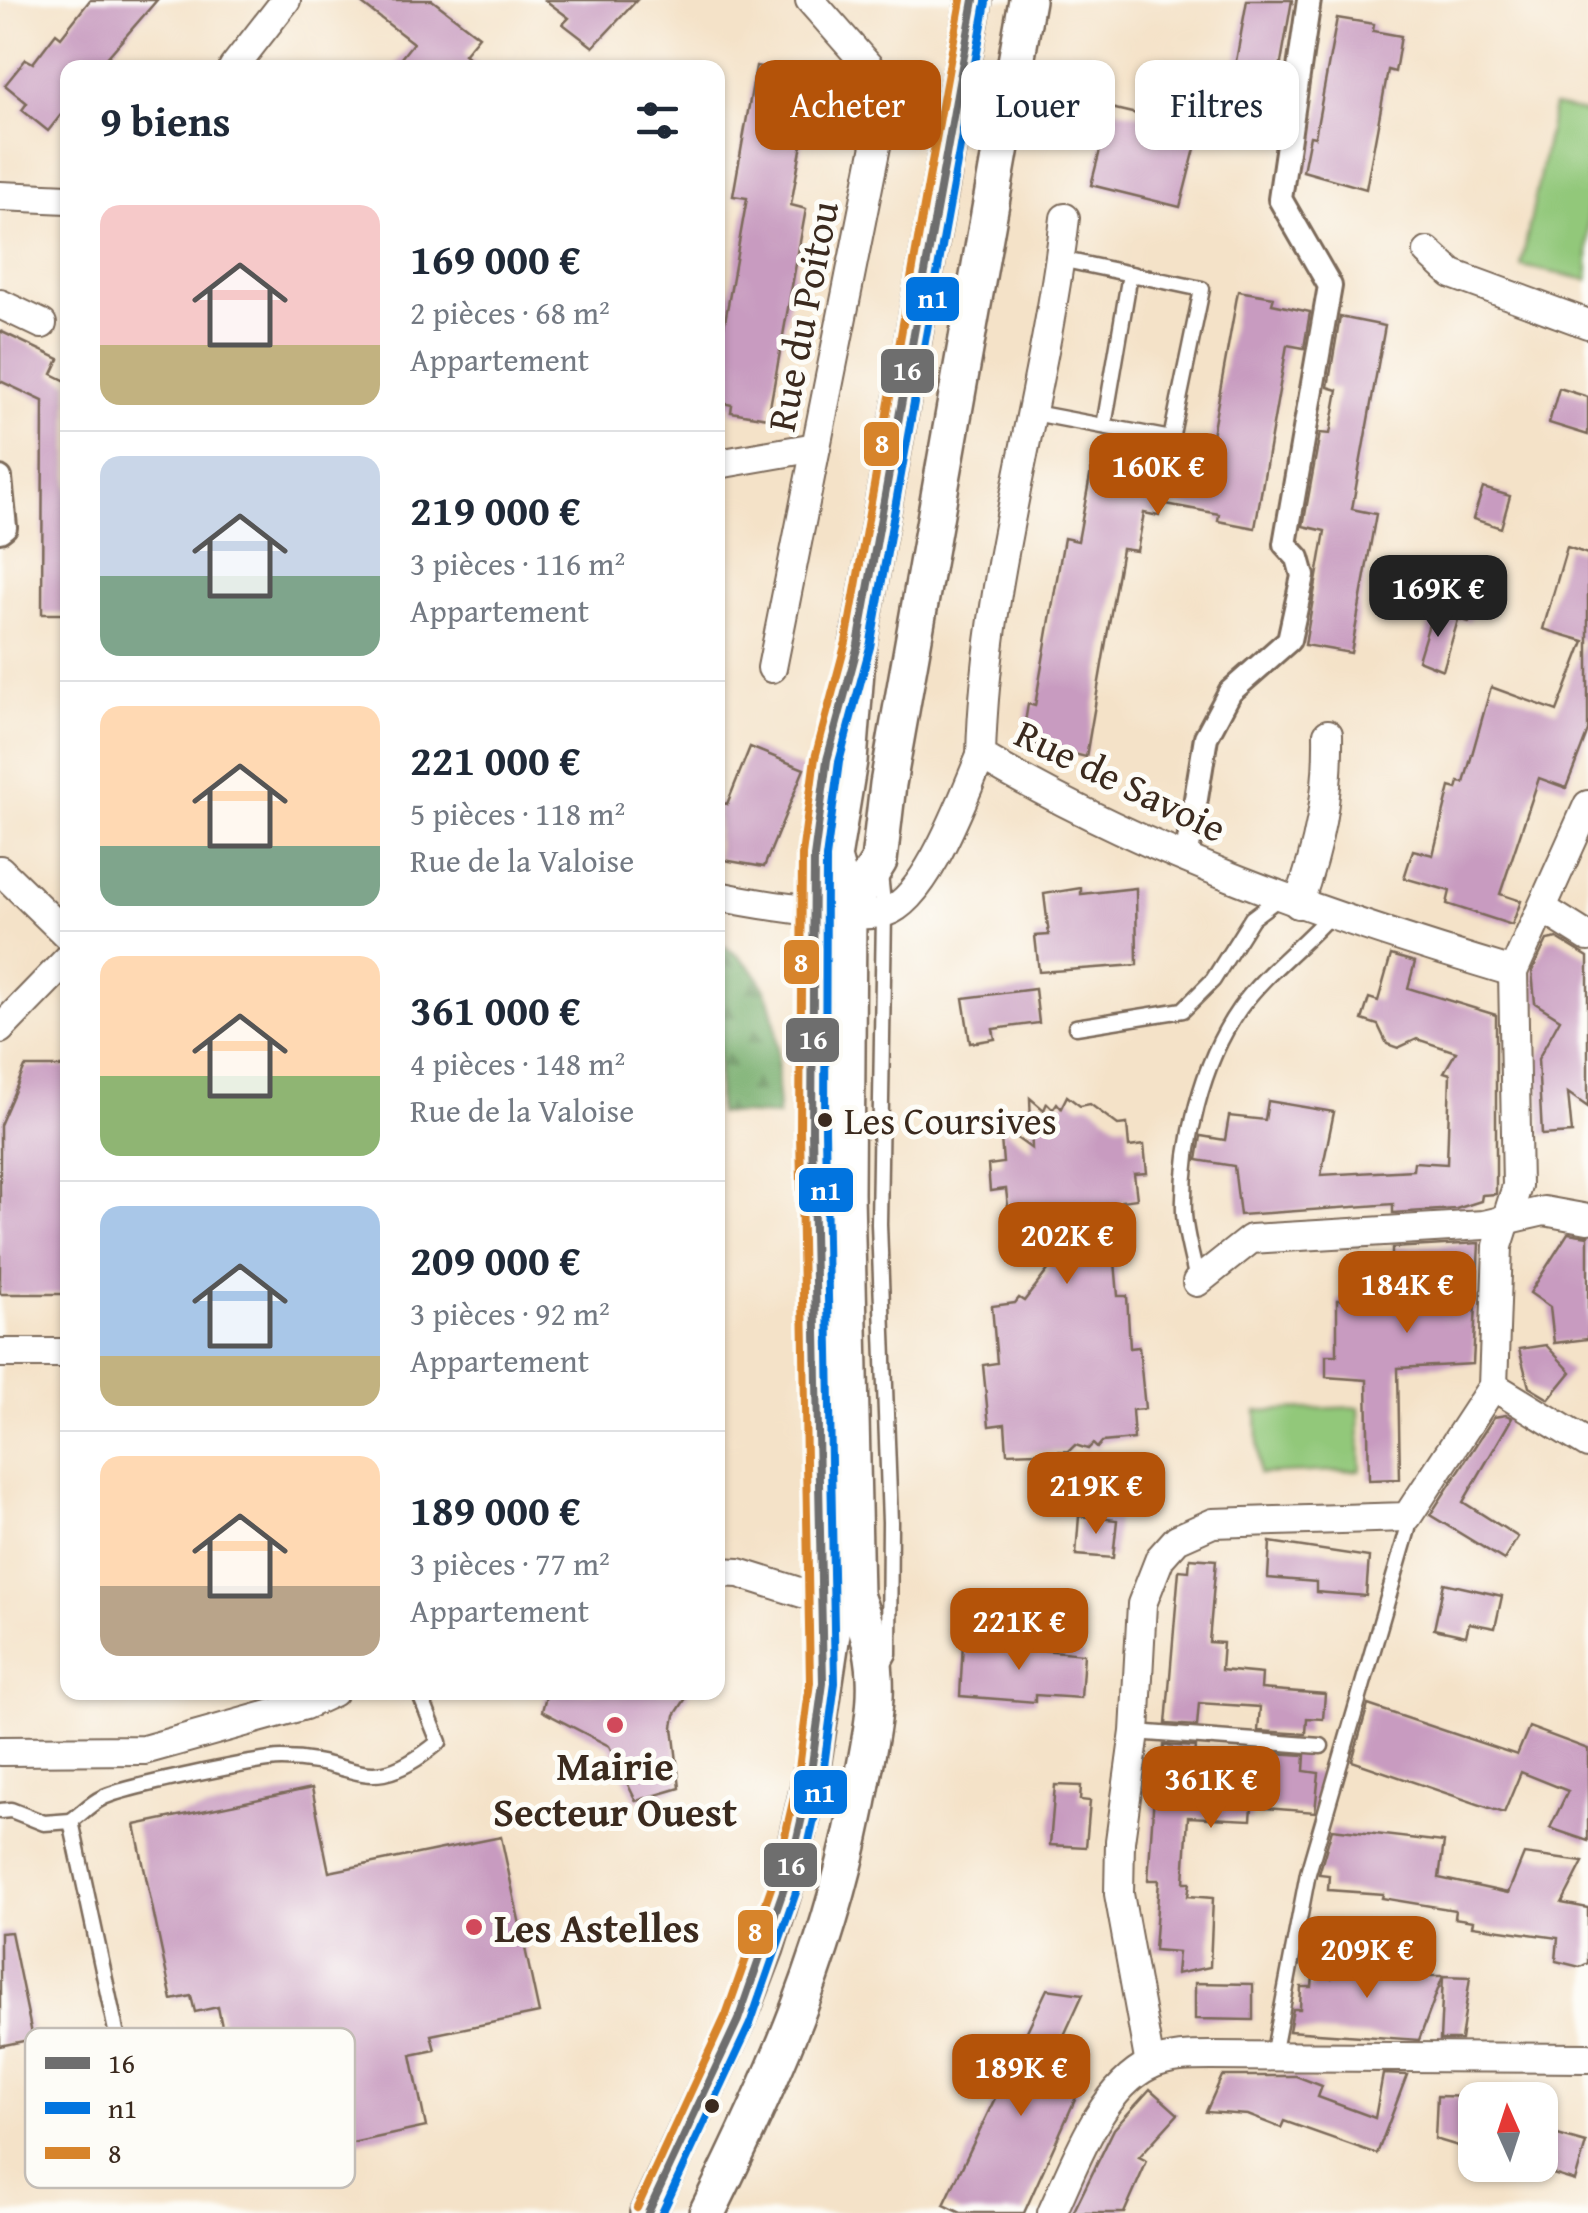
<!DOCTYPE html>
<html lang="fr">
<meta charset="utf-8">
<style>
body{margin:0;font-family:"Gentium Book Plus",serif;background:#f2f2f3;color:#1f2937;height:100vh;display:flex;flex-direction:column;font-size:38px;white-space:nowrap}
*{box-sizing:border-box;margin:0}
p{font-size:32px;color:#747a83}
.icon{flex:none;width:55px;height:55px;fill:none;stroke:currentColor;stroke-width:2;stroke-linecap:round;stroke-linejoin:round}
.map{position:relative;flex:1;overflow:hidden}
.side{position:absolute;left:60px;top:60px;width:665px;height:1640px;display:flex;flex-direction:column;background:#fff;border-radius:20px;box-shadow:0 2px 8px #0004}
.side>*{flex:none}
.guide{position:absolute;left:755px;top:60px;width:682px;height:90px;display:flex;gap:20px}
.needle{width:65px;rotate:357deg}
.fabs{position:absolute;left:1458px;top:2082px;display:grid;gap:20px}
.fabs a{display:grid;place-items:center;width:100px;height:100px;border-radius:20px;background:#fff;box-shadow:0 2px 8px #0004;font-size:50px}
.price{position:absolute;translate:-50% -85px;padding:0 22px;border-radius:20px;background:#b45309;color:#fff;font-size:32px;line-height:65px;filter:drop-shadow(0 2px 5px #0008)}
.price::after{content:'';position:absolute;left:50%;top:60px;width:30px;height:22px;margin-left:-15px;background:inherit;clip-path:polygon(0 0,100% 0,50% 100%)}
.price.active{background:#222;color:#fff}
ul{padding:0;list-style:none}
li{display:flex;align-items:center;gap:30px;height:250px;padding:0 40px}
li+li{border-top:2px solid #e0e1e3}
li span{display:grid;place-items:center;flex:none;width:280px;height:200px;border-radius:20px;color:#555}
li>.icon{margin-inline-start:auto}
span .icon{width:120px;height:120px;fill:#fffc;stroke-width:1}
li b{font-size:42px}
h2{display:flex;justify-content:space-between;align-items:center;height:120px;padding:0 40px;font-size:42px}
.tag{padding:0 35px;border-radius:20px;background:#fff;box-shadow:0 2px 8px #0004;font-size:35px;line-height:90px}
.tag.active{background:#b45309;color:#fff}
.map>svg:first-child{display:block}
</style>
<div class="map">
<svg width="1588" height="2213" viewBox="0 0 1588 2213">
<defs>
<pattern id="forest-firs" width="22" height="20" patternUnits="userSpaceOnUse" patternTransform="scale(2.5)"><rect width="22" height="20" fill="#75ac6a"/><path d="M5 1l3.5 6h-7zM16 11l3.5 6h-7z" fill="#618c57"/></pattern>
</defs>
<rect width="100%" height="100%" fill="#fdfcf7"/>
<filter id="ink" filterUnits="userSpaceOnUse"><feTurbulence type="fractalNoise" baseFrequency=".01" numOctaves="2"/><feDisplacementMap in="SourceGraphic" scale="20" xChannelSelector="R" yChannelSelector="G"/><feConvolveMatrix kernelMatrix="1 2 1 2 8 2 1 2 1" color-interpolation-filters="sRGB"/></filter>
<filter id="wash" filterUnits="userSpaceOnUse"><feTurbulence type="fractalNoise" baseFrequency=".0048" numOctaves="4" result="noise"/><feDisplacementMap in="SourceGraphic" scale="40" xChannelSelector="R" yChannelSelector="G"/><feGaussianBlur stdDeviation="2.25" result="paint"/><feColorMatrix in="noise" values="0 0 0 0 0 0 0 0 0 0 0 0 0 0 0 0 0 1.4 0 .05"/><feComposite in="paint" operator="in"/></filter>
<g filter="url(#wash)">
<rect width="100%" height="100%" fill="#f4e2c8"/>
<path fill="url(#forest-firs)" stroke="#586b44" stroke-width="2.5" d="M718,943C789,979 776,1047 778,1116L718,1113Z"/>
<g fill="#92c87a" stroke="#66794c" stroke-width="2.5">
<path d="M1554,106L1588,113V280L1521,266Z"/>
<path d="M1359,1407L1361,1470L1259,1474L1257,1411Z"/>
</g>
<g id="blocks">
<g fill="#c89bc0">
<path d="M90,0H157L98,68H68V106L48,131L22,110L27,103L5,85L26,59L33,63L56,33L61,37Z"/>
<path d="M357,0H432L479,36L464,54L481,68H393L413,43Z"/>
<path d="M545,0H637L593,47L563,24L569,18Z"/>
<path d="M1247,0H1292L1275,97L1231,89Z"/>
<path d="M1337,18L1374,24L1373,31L1401,36L1395,72L1388,70L1366,189L1303,171L1310,136L1315,137Z"/>
<path d="M756,66L814,77L791,205L806,209L768,418L731,412L732,405L718,402V361L747,198L733,196Z"/>
<path d="M1111,108L1200,129L1180,207L1091,185Z"/>
<path d="M1238,291L1274,297L1272,304L1310,312L1304,348L1287,345L1255,528L1218,521L1219,514L1161,503L1159,516L1144,513L1137,551L1122,549L1086,757L1022,741L1028,704L1035,706L1064,538L1078,541L1093,460L1130,467L1129,473L1186,483L1188,470L1205,474Z"/>
<path d="M1340,317L1385,326L1352,509L1376,514L1351,653L1305,645L1325,531L1303,526L1320,433L1330,434L1338,390L1328,387Z"/>
<path d="M0,331L59,359L52,374L68,382V614H42L43,401L0,381Z"/>
<path d="M1559,388L1588,397V435L1549,423Z"/>
<path d="M1483,488L1510,496L1501,528L1473,519Z"/>
<path d="M1567,547L1588,554V731L1566,788L1539,778L1500,894L1521,901L1512,925L1447,904L1450,891L1404,878L1413,850L1433,855L1450,787L1457,789L1459,782L1464,783L1491,687L1557,711L1584,641L1543,629Z"/>
<path d="M1455,582L1478,589L1469,622L1445,615Z"/>
<path d="M1433,611L1458,620L1443,670L1418,660Z"/>
<path d="M750,747L804,769L764,867L718,859V802L727,804Z"/>
<path d="M1081,888V894L1136,888L1137,965L1039,972L1035,936L1049,935L1044,894Z"/>
<path d="M1557,938L1588,957V1107L1568,1093L1572,1133L1542,1135L1538,1059L1560,1019L1535,1003L1532,971L1547,940Z"/>
<path d="M1391,955L1415,962L1408,988L1496,1015V1194L1482,1195L1481,1201L1456,1209L1393,1213V1204L1240,1215L1234,1166L1197,1160L1201,1136L1225,1140L1229,1116L1265,1120L1268,1101L1334,1112L1321,1175L1413,1170L1414,1162L1447,1164L1450,1074L1444,1072L1456,1052L1417,1039L1398,1048L1387,1044L1378,1025L1362,1020L1369,998L1378,1001Z"/>
<path d="M1035,989L1039,1023L993,1029L995,1039L970,1043L963,998Z"/>
<path d="M25,1067H68V1294H0V1125Z"/>
<path d="M1067,1096L1080,1106L1090,1104L1118,1125L1127,1124L1129,1147L1144,1145L1147,1173L1134,1174L1137,1199L1121,1201L1122,1225L1112,1227L1118,1296H1127L1130,1348L1139,1347L1145,1409L1132,1410L1134,1439L1102,1442L1097,1448L1093,1444L1088,1449L1075,1445L1069,1451L1007,1453L1005,1424L989,1426L983,1365L997,1363L992,1306L1015,1303L1019,1298L1024,1301L1048,1270L1045,1237L1030,1238L1026,1213L1009,1215L1006,1189L990,1191L988,1165L1003,1163L1000,1126L1032,1149L1030,1098L1044,1110L1047,1103L1053,1109L1057,1103L1061,1108Z"/>
<path d="M1568,1233L1588,1236V1339L1554,1343L1550,1307L1530,1293Z"/>
<path d="M1479,1243L1473,1364L1398,1368L1400,1479L1369,1480L1367,1380L1326,1377V1355H1337V1300L1392,1298V1248Z"/>
<path d="M1546,1345L1571,1372L1549,1399L1529,1387L1519,1349Z"/>
<path d="M1506,1415L1512,1418L1463,1502L1518,1537L1504,1560L1430,1515L1494,1417Z"/>
<path d="M1079,1516L1117,1520L1113,1558L1076,1555Z"/>
<path d="M1270,1542L1369,1557L1366,1596L1316,1592V1582L1268,1578Z"/>
<path d="M1190,1558L1216,1560L1209,1642L1223,1643L1221,1670L1262,1674L1261,1689L1325,1694L1323,1719L1307,1718L1306,1734L1258,1731L1260,1707L1199,1703L1197,1726L1166,1724L1179,1570L1189,1571Z"/>
<path d="M1444,1583L1502,1596L1495,1628L1469,1623L1466,1636L1434,1629Z"/>
<path d="M963,1642L1084,1654L1081,1698L1035,1695V1702L960,1696Z"/>
<path d="M547,1692H690L675,1715L673,1727L680,1788L636,1801L609,1746L542,1711Z"/>
<path d="M1368,1705L1517,1755L1529,1727L1588,1749V1841L1550,1828L1568,1791L1521,1772L1504,1813L1352,1761Z"/>
<path d="M1164,1745L1196,1747L1195,1755L1256,1759V1752L1305,1755L1304,1771L1319,1773L1315,1812L1252,1807L1251,1820L1188,1817L1184,1882H1190L1188,1896L1213,1898L1210,1967L1176,1974L1178,1952L1154,1950L1159,1880H1148L1154,1794H1162Z"/>
<path d="M1055,1785L1081,1786L1080,1800L1090,1801L1086,1847L1050,1845Z"/>
<path d="M312,1788L329,1872L501,1837L539,2013L431,2035L435,2050L411,2055L426,2127L250,2165L218,2007L195,2012L191,1996L172,2000L135,1825Z"/>
<path d="M1332,1829L1444,1842L1439,1878L1508,1893L1524,1854L1583,1862L1562,1903L1588,1908V1963L1580,1967L1556,1961L1558,1938L1472,1926L1473,1921L1454,1918L1455,1910L1382,1898L1383,1894L1328,1890L1329,1875L1319,1874Z"/>
<path d="M11,1932L33,2039L0,2046V1933Z"/>
<path d="M1332,1959L1408,1961V1976H1443L1419,2040L1289,2031L1293,2009H1300L1301,1987H1312L1313,1976L1331,1978Z"/>
<path d="M1443,1976L1470,1977L1461,2040H1440Z"/>
<path d="M1195,1983L1253,1984V2020L1195,2019Z"/>
<path d="M1047,1989L1083,1994L1049,2068L1082,2084L1024,2213H961L944,2205Z"/>
<path d="M1383,2074L1407,2075L1377,2154L1284,2121L1281,2128L1248,2115L1206,2112L1222,2076H1296L1322,2086L1318,2097L1375,2118Z"/>
<path d="M1150,2089L1178,2114L1139,2157L1147,2161L1124,2213H1073L1114,2129Z"/>
<path d="M1437,2096L1475,2097V2151L1435,2139Z"/>
<path d="M1540,2130L1586,2143L1575,2181L1540,2170Z"/>
</g>
</g>
</g>
<g filter="url(#ink)">
<use href="#blocks" fill-opacity="0" stroke="#7c6a5a" stroke-width="2.5"/>
<g fill="none" stroke-linecap="round" stroke-linejoin="round">
<defs>
<g id="service">
<path d="M1034,413L1171,439L1202,289L1060,259"/>
<path d="M1104,426L1130,274"/>
<path d="M880,874L884,913L879,1224L890,1522L889,1654L883,1665"/>
<path d="M1076,1027L1183,1010L1213,980L1252,918L1280,897"/>
<path d="M1197,1281C1193,1259 1185,1235 1184,1213C1182,1147 1201,1063 1240,1008C1265,973 1301,947 1330,915"/>
<path d="M820,1634L812,910L816,845L838,718"/>
<path d="M1135,1732L1321,1746"/>
<path d="M0,1811L11,1810L44,1823L71,1821"/>
<path d="M1273,2056L1308,1873L1408,1529L1407,1517"/>
<path d="M130,2096L71,1821C81,1814 91,1803 102,1798C119,1788 261,1759 282,1759C360,1759 366,1802 439,1742L419,1692"/>
</g>
<g id="pedestrian">
<path d="M0,478L5,527L0,531"/>
<path d="M1186,860L1206,737L1230,692L1289,640L1303,576L1298,558L1285,544L1330,286L1280,199L1309,0"/>
</g>
<g id="minor">
<path d="M233,68L286,0"/>
<path d="M0,196L68,199"/>
<path d="M1065,218C1044,399 985,574 981,756C1147,855 1329,917 1513,972"/>
<path d="M1428,252L1452,274L1588,324"/>
<path d="M0,304L42,324"/>
<path d="M718,464L816,447"/>
<path d="M772,668L876,146L877,94L870,68L810,0"/>
<path d="M0,870L68,936"/>
<path d="M718,896C751,903 857,921 886,912C927,899 964,795 981,756"/>
<path d="M1298,904C1319,847 1329,795 1328,734"/>
<path d="M1545,910L1588,937"/>
<path d="M0,1029L68,959"/>
<path d="M1197,1282L1251,1239L1484,1225L1544,1211L1588,1219"/>
<path d="M0,1353H68"/>
<path d="M1493,1386L1588,1444"/>
<path d="M718,1572L739,1573L818,1598L855,1595"/>
<path d="M0,1751L144,1750L305,1705L333,1692"/>
<path d="M1150,2065L1119,1894L1120,1841L1135,1732L1142,1604L1160,1558L1177,1539L1213,1523L1407,1517L1493,1386L1498,1246L1517,1186L1513,972L1588,805"/>
<path d="M1052,2213C1074,2166 1100,2089 1150,2065C1169,2056 1191,2056 1211,2056L1588,2058"/>
</g>
<g id="tertiary">
<path d="M848,911L879,861L888,784L1027,0"/>
<path d="M648,2213L738,2020L766,1947L788,1877L809,1787L833,1627L855,1595"/>
<path d="M707,2213C778,2070 834,1941 862,1783C868,1749 877,1711 875,1677C874,1648 865,1622 855,1595L846,1194L848,911L833,858L849,761L858,645L974,0"/>
</g>
</defs>
<use href="#service" stroke="#7c6a5a" stroke-width="19"/>
<use href="#pedestrian" stroke="#7c6a5a" stroke-width="28"/>
<use href="#minor" stroke="#7c6a5a" stroke-width="32"/>
<use href="#tertiary" stroke="#7c6a5a" stroke-width="40"/>
<use href="#service" stroke="#fff" stroke-width="14"/>
<use href="#pedestrian" stroke="#fff" stroke-width="22"/>
<use href="#minor" stroke="#fff" stroke-width="28"/>
<use href="#tertiary" stroke="#fff" stroke-width="35"/>
<defs>
<path id="bus-1" d="M648,2213L738,2020L788,1877L809,1787L823,1683L812,1130L814,857L827,760L858,645L974,0"/>
<path id="bus-2" d="M662,2213L750,2024L800,1881L821,1789L835,1683L825,1130L826,858L839,762L870,647L986,2"/>
<path id="bus-3" d="M637,2208L726,2015L776,1874L797,1785L810,1682L800,1130L802,855L815,758L846,642L961,0"/>
</defs>
<use href="#bus-1" stroke="#fdfcf7" stroke-width="15"/>
<use href="#bus-2" stroke="#fdfcf7" stroke-width="15"/>
<use href="#bus-3" stroke="#fdfcf7" stroke-width="15"/>
<use href="#bus-1" stroke="#6e6e6e" stroke-width="8"/>
<use href="#bus-2" stroke="#0174df" stroke-width="8"/>
<use href="#bus-3" stroke="#d7842b" stroke-width="8"/>
</g>
</g>
<g fill="#3b2a1e" stroke="#fdfcf7" stroke-width="4">
<circle cx="825" cy="1120" r="9"/>
<circle cx="712" cy="2106" r="9"/>
</g>
<g fill="#d1495b" stroke="#fdfcf7" stroke-width="4">
<circle cx="615" cy="1725" r="10"/>
<circle cx="474" cy="1927" r="10"/>
</g>
<g text-anchor="middle" dominant-baseline="central" stroke-width="10" stroke-linejoin="round" paint-order="stroke">
<g font-size="38" fill="#3b2a1e" stroke="#fdfcf7" text-anchor="start">
<text x="844" y="1120">Les Coursives</text>
</g>
<g font-size="40" fill="#3b2a1e" stroke="#fdfcf7">
<text transform="translate(802 316) rotate(-79)">Rue du Poitou</text>
<text transform="translate(1121 780) rotate(26)">Rue de Savoie</text>
</g>
<g font-size="40" font-weight="bold" fill="#3b2a1e" stroke="#fdfcf7">
<text x="615" y="1765">Mairie<tspan x="615" dy="46">Secteur Ouest</tspan></text>
<text x="494" y="1927" text-anchor="start">Les Astelles</text>
</g>
</g>
<rect x="25" y="2028" width="330" height="160" rx="15" fill="#fdfcf7" stroke="#c3bdb6" stroke-width="2.5"/>
<rect x="45" y="2057" width="45" height="12" fill="#6e6e6e"/>
<rect x="45" y="2102" width="45" height="12" fill="#0174df"/>
<rect x="45" y="2147" width="45" height="12" fill="#d7842b"/>
<g font-size="28" fill="#3b2a1e">
<text x="108" y="2073">16</text>
<text x="108" y="2118">n1</text>
<text x="108" y="2163">8</text>
</g>
<g stroke="#fdfcf7" stroke-width="4">
<rect x="904" y="275" width="57" height="48" rx="10" fill="#0174df"/>
<rect x="879" y="347" width="57" height="48" rx="10" fill="#6e6e6e"/>
<rect x="862" y="420" width="39" height="48" rx="10" fill="#d7842b"/>
<rect x="782" y="938" width="39" height="48" rx="10" fill="#d7842b"/>
<rect x="784" y="1016" width="57" height="48" rx="10" fill="#6e6e6e"/>
<rect x="797" y="1166" width="58" height="48" rx="10" fill="#0174df"/>
<rect x="792" y="1768" width="57" height="48" rx="10" fill="#0174df"/>
<rect x="762" y="1841" width="57" height="48" rx="10" fill="#6e6e6e"/>
<rect x="736" y="1908" width="39" height="48" rx="10" fill="#d7842b"/>
</g>
<g font-size="28" text-anchor="middle" font-weight="bold" fill="#fff">
<text x="933" y="308">n1</text>
<text x="907" y="380">16</text>
<text x="882" y="453">8</text>
<text x="801" y="972">8</text>
<text x="813" y="1049">16</text>
<text x="826" y="1200">n1</text>
<text x="820" y="1802">n1</text>
<text x="791" y="1875">16</text>
<text x="755" y="1941">8</text>
</g>
</svg>
<div class="fabs">
<a><svg class="needle" viewBox="-14 -14 28 28"><path d="M0-13l5 13h-10z" fill="#e53935"/><path d="M0 13l5-13h-10z" fill="#747a83"/></svg></a>
</div>
<b class="price" style="left:1158px;top:518px">160K €</b>
<b class="price active" style="left:1438px;top:640px">169K €</b>
<b class="price" style="left:1067px;top:1287px">202K €</b>
<b class="price" style="left:1407px;top:1336px">184K €</b>
<b class="price" style="left:1096px;top:1537px">219K €</b>
<b class="price" style="left:1019px;top:1673px">221K €</b>
<b class="price" style="left:1211px;top:1831px">361K €</b>
<b class="price" style="left:1367px;top:2001px">209K €</b>
<b class="price" style="left:1021px;top:2119px">189K €</b>
<div class="guide">
<a class="tag active">Acheter</a>
<a class="tag">Louer</a>
<a class="tag">Filtres</a>
</div>
<section class="side">
<h2>9 biens<svg class="icon" aria-label="filters" viewBox="0 0 24 24"><path d="M4 7h16M4 17h16"/><circle cx="9" cy="7" r="2"/><circle cx="15" cy="17" r="2"/></svg></h2>
<ul>
<li><span style="background:linear-gradient(#f6c9c9 70%,#c2b280 0)"><svg class="icon" aria-label="home" viewBox="0 0 24 24"><path d="M3 11l9-7 9 7M6 9v11h12V9"/></svg></span><div><b>169 000 €</b><p>2 pièces · 68 m²</p><p>Appartement</p></div></li>
<li><span style="background:linear-gradient(#c9d6e8 60%,#7fa58c 0)"><svg class="icon" aria-label="home" viewBox="0 0 24 24"><path d="M3 11l9-7 9 7M6 9v11h12V9"/></svg></span><div><b>219 000 €</b><p>3 pièces · 116 m²</p><p>Appartement</p></div></li>
<li><span style="background:linear-gradient(#ffd9b3 70%,#7fa58c 0)"><svg class="icon" aria-label="home" viewBox="0 0 24 24"><path d="M3 11l9-7 9 7M6 9v11h12V9"/></svg></span><div><b>221 000 €</b><p>5 pièces · 118 m²</p><p>Rue de la Valoise</p></div></li>
<li><span style="background:linear-gradient(#ffd9b3 60%,#8fb573 0)"><svg class="icon" aria-label="home" viewBox="0 0 24 24"><path d="M3 11l9-7 9 7M6 9v11h12V9"/></svg></span><div><b>361 000 €</b><p>4 pièces · 148 m²</p><p>Rue de la Valoise</p></div></li>
<li><span style="background:linear-gradient(#a9c7e8 75%,#c2b280 0)"><svg class="icon" aria-label="home" viewBox="0 0 24 24"><path d="M3 11l9-7 9 7M6 9v11h12V9"/></svg></span><div><b>209 000 €</b><p>3 pièces · 92 m²</p><p>Appartement</p></div></li>
<li><span style="background:linear-gradient(#ffd9b3 65%,#b9a48a 0)"><svg class="icon" aria-label="home" viewBox="0 0 24 24"><path d="M3 11l9-7 9 7M6 9v11h12V9"/></svg></span><div><b>189 000 €</b><p>3 pièces · 77 m²</p><p>Appartement</p></div></li>
</ul>
</section>
</div>
